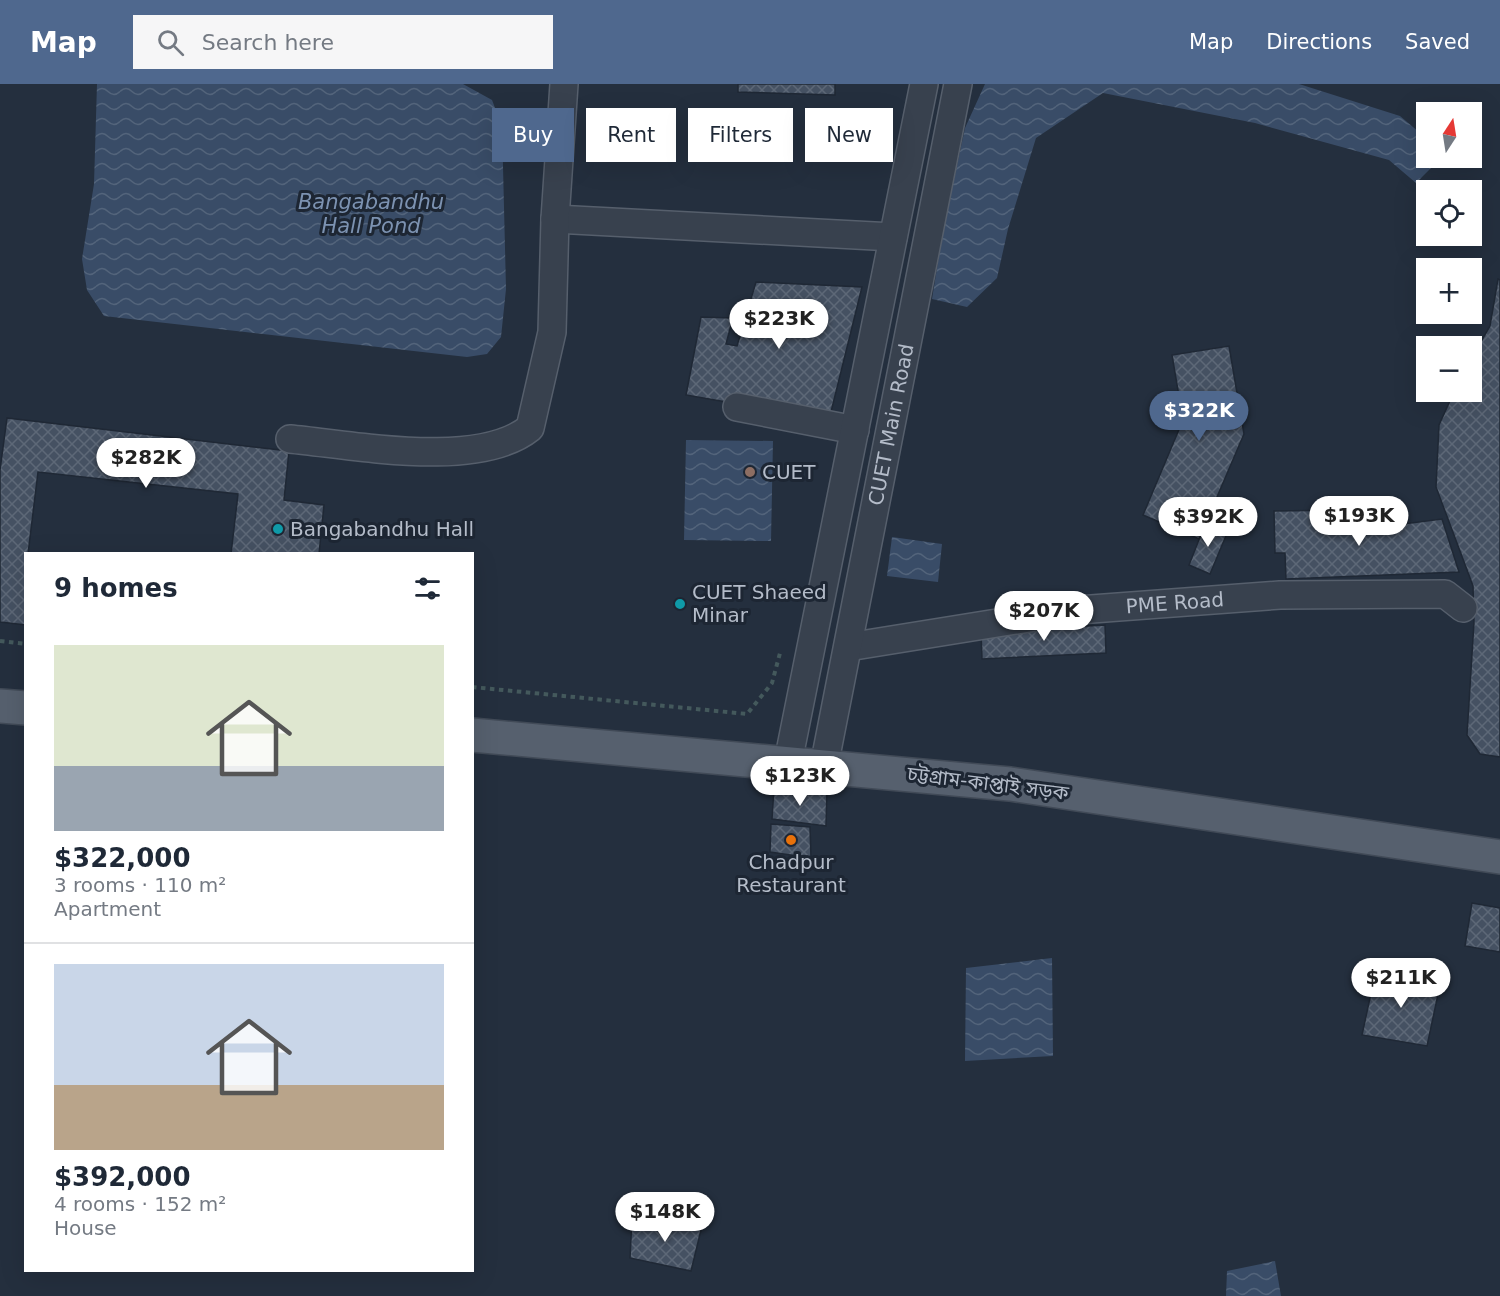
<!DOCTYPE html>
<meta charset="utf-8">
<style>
body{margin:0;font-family:"DejaVu Sans","Noto Sans Bengali",sans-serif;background:#f6f6f7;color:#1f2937;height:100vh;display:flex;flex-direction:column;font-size:22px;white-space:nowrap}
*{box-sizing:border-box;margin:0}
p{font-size:20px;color:#747a83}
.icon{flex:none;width:33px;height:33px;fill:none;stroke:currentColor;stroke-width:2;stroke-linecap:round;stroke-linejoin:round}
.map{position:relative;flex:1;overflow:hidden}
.panel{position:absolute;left:24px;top:468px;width:450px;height:720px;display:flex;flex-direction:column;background:#fff;border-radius:0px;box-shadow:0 6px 24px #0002}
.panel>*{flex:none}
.hud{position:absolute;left:492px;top:24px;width:570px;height:54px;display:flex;gap:12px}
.needle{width:39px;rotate:12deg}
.tools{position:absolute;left:1416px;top:18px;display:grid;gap:12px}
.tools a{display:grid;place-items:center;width:66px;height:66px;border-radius:0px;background:#fff;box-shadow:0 6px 24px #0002;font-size:30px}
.price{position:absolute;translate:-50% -51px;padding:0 14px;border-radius:21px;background:#fff;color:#222;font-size:20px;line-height:39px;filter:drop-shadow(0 2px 3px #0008)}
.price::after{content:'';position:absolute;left:50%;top:36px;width:18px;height:14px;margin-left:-9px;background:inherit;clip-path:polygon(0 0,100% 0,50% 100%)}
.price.active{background:#4f688e;color:#fff}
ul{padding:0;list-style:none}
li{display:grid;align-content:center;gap:12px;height:318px;padding:0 30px}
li+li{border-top:2px solid #e0e1e3}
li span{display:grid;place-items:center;height:186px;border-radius:0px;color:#555}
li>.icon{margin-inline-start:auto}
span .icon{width:108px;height:108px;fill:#fffc;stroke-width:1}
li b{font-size:26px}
h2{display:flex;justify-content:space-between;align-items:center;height:72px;padding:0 30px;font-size:26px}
.tag{padding:0 21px;border-radius:0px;background:#fff;box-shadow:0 6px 24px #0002;font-size:21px;line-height:54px}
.tag.active{background:#4f688e;color:#fff}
header{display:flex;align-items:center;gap:36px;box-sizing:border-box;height:84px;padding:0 30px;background:#4f688e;color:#fff}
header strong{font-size:28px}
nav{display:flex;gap:33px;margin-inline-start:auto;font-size:21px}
.search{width:420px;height:54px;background:#f6f6f7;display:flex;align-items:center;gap:15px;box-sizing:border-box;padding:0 21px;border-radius:0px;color:#747a83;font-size:22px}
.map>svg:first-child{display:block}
</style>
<header>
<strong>Map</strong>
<div class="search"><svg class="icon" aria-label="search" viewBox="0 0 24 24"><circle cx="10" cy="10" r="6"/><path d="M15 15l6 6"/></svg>Search here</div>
<nav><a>Map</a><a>Directions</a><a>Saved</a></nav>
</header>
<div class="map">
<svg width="1500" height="1212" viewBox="0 0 1500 1212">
<defs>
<pattern id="water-waves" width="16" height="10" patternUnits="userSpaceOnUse" patternTransform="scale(1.5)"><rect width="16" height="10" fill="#394c67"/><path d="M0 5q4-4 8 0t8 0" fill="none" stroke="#53647b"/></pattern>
<pattern id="building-cross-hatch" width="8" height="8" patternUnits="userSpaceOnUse" patternTransform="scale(1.5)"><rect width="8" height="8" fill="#455162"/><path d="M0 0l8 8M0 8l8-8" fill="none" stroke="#5d6877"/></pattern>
</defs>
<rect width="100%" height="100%" fill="#242f3e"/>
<g fill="url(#water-waves)">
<path d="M97,0H463L492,16L502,42L506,205L501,253L487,270L467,273L104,232L87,206L82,175L94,100Z"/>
<path d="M985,0H1299L1400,32L1426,54V74H1441L1416,99L1389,76L1255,39L1103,9L1036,54L1008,145L997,194L967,223L932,215L943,147L965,44Z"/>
<path d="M686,356L773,357L771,457L684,456Z"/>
<path d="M892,453L942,460L938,498L887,492Z"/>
<path d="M1052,874L1053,972L965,977L966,884Z"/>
<path d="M1275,1177L1281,1212H1226L1227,1187Z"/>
</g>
<g fill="url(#building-cross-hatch)" stroke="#1f2835" stroke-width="1.5">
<path d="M738,0H835V11L738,8Z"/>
<path d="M1498,195L1500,196V673L1480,670L1467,651L1474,538L1473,502L1436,403L1439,341L1454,308H1472V273L1490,242Z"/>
<path d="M756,198L862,203L829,336L686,311L701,233L733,234L726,260L737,262Z"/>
<path d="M1229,262L1244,350L1199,455L1143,431L1183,336L1172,271Z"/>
<path d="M7,334L289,367L284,416L324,421L319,470H231L238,410L38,388L28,470H26V541L0,538V386Z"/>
<path d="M1348,426L1349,447L1442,435L1459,488L1286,495L1285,469H1275L1274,427Z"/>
<path d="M1206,438L1228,447L1210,490L1189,481Z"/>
<path d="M1105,541L1106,569L982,575L981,548Z"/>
<path d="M774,704L787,706V708L819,710V705H827L826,742L772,735Z"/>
<path d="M771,740L810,743L811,774L770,768Z"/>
<path d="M1472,819L1500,824V868L1465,862Z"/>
<path d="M1376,886L1440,901L1427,962L1362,951Z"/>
<path d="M632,1135L702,1142L691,1187L630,1174Z"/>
</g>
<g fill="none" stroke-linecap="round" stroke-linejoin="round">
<defs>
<g id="minor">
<path d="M555,135L893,153"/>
<path d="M737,323L855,346"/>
<path d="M290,355C354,361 478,386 530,344L552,248L555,135L564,0"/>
<path id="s1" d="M848,563L1078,526L1280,511L1445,510L1463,524"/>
<path d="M788,678L924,0"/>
<path id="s2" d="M824,682L958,0"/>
</g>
<g id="major">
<path d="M0,622L26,624"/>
<path d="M472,651L1010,700L1500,773"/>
</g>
</defs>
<use href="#minor" stroke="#565f6c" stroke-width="30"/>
<use href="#major" stroke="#414a57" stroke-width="36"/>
<g stroke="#44595c" stroke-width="4" stroke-dasharray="4.5 4.5" stroke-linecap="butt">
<path d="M0,557L26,560"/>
<path d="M472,603L747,630L772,599L780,569"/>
</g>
<use href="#minor" stroke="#38414e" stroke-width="27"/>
<use href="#major" stroke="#56606e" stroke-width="33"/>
</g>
<circle fill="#8d6e63" stroke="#1d2633" stroke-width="2" cx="750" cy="388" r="6"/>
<g fill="#0f9aa8" stroke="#1d2633" stroke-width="2">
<circle cx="278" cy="445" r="6"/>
<circle cx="680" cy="520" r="6"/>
</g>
<circle fill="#e8710a" stroke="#1d2633" stroke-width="2" cx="791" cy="756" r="6"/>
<g text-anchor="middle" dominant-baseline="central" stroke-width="6" stroke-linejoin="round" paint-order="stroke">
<g font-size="20" fill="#b4bcc9" stroke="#1d2633">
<text stroke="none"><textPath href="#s2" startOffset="348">CUET Main Road</textPath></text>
<text stroke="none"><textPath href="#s1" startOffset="330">PME Road</textPath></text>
<text transform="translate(988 699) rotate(7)">চট্টগ্রাম-কাপ্তাই সড়ক</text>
</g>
<g font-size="20" fill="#b4bcc9" stroke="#1d2633" text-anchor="start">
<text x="762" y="388">CUET</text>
<text x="290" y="445">Bangabandhu Hall</text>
<text x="692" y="508">CUET Shaeed<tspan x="692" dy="23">Minar</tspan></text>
<text x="791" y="778" text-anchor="middle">Chadpur<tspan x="791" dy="23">Restaurant</tspan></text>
</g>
<g font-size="21" font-style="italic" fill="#7c92b1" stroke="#1d2633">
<text x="371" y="118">Bangabandhu<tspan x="371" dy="24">Hall Pond</tspan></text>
</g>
</g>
</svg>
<div class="tools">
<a><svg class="needle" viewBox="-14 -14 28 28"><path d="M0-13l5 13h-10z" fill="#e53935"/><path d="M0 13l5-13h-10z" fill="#747a83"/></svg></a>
<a><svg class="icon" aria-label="locate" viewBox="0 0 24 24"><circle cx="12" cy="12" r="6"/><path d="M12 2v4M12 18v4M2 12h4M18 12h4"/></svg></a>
<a>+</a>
<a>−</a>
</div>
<b class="price" style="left:779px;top:266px">$223K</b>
<b class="price active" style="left:1199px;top:358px">$322K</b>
<b class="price" style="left:146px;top:405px">$282K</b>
<b class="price" style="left:1359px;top:463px">$193K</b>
<b class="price" style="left:1208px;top:464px">$392K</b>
<b class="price" style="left:1044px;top:558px">$207K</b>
<b class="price" style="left:800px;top:723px">$123K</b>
<b class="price" style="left:1401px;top:925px">$211K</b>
<b class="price" style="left:665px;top:1159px">$148K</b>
<div class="hud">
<a class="tag active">Buy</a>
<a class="tag">Rent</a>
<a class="tag">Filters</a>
<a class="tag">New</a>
</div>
<section class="panel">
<h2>9 homes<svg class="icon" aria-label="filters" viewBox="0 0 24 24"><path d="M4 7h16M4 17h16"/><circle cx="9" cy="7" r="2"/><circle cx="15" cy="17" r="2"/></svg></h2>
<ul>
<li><span style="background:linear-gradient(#dfe7d0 65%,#9aa5b1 0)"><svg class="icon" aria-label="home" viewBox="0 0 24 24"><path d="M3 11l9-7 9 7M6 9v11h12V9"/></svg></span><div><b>$322,000</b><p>3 rooms · 110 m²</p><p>Apartment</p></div></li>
<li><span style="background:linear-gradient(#c9d6e8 65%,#b9a48a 0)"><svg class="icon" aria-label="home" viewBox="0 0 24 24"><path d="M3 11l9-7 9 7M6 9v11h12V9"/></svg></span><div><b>$392,000</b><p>4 rooms · 152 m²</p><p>House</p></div></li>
</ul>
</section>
</div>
